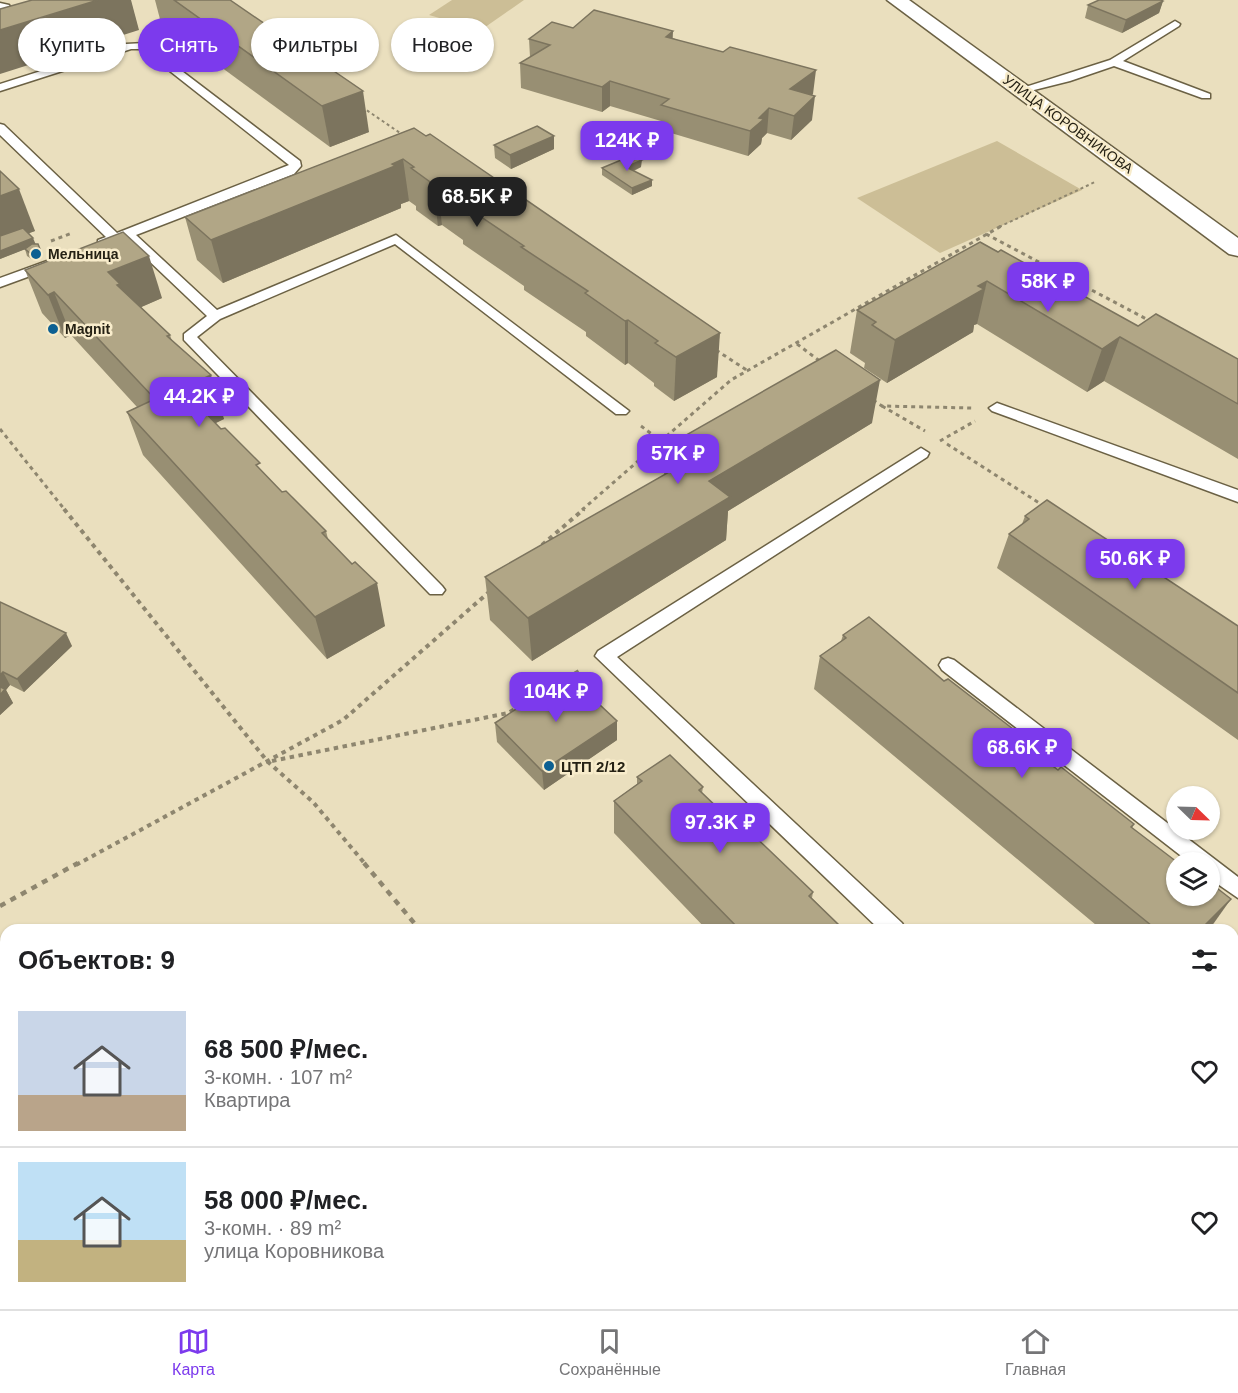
<!DOCTYPE html>
<html lang="ru">
<meta charset="utf-8">
<style>
body{margin:0;font-family:Helvetica,sans-serif;background:#f2f2f2;color:#202124;height:100vh;display:flex;flex-direction:column;font-size:22px;white-space:nowrap}
*{box-sizing:border-box;margin:0}
p{font-size:20px;color:#757577}
.icon{flex:none;width:33px;height:33px;fill:none;stroke:currentColor;stroke-width:2;stroke-linecap:round;stroke-linejoin:round}
.map{position:relative;flex:1;overflow:hidden}
.side{position:absolute;left:0px;top:924px;width:1239px;height:386px;display:flex;flex-direction:column;background:#fff;border-radius:18px 18px 0 0;box-shadow:0 2px 4px #0004}
.side>*{flex:none}
.guide{position:absolute;left:18px;top:18px;width:600px;height:54px;display:flex;gap:12px}
.needle{width:39px;rotate:113deg}
.tools{position:absolute;left:1166px;top:786px;display:grid;gap:12px}
.tools a{display:grid;place-items:center;width:54px;height:54px;border-radius:50%;background:#fff;box-shadow:0 2px 4px #0004;font-size:30px}
.price{position:absolute;translate:-50% -51px;padding:0 14px;border-radius:12px;background:#7c3aed;color:#fff;font-size:20px;line-height:39px;filter:drop-shadow(0 2px 3px #0008)}
.price::after{content:'';position:absolute;left:50%;top:36px;width:18px;height:14px;margin-left:-9px;background:inherit;clip-path:polygon(0 0,100% 0,50% 100%)}
.price.current{background:#222;color:#fff}
ul{padding:0;list-style:none}
li{display:flex;align-items:center;gap:18px;height:150px;padding:0 18px}
li+li{border-top:2px solid #e0e0e0}
li span{display:grid;place-items:center;flex:none;width:168px;height:120px;border-radius:0px;color:#555}
li>.icon{margin-inline-start:auto}
span .icon{width:72px;height:72px;fill:#fffc;stroke-width:1}
li b{font-size:26px}
h2{display:flex;justify-content:space-between;align-items:center;height:72px;padding:0 18px;font-size:26px}
.tag{padding:0 21px;border-radius:27px;background:#fff;box-shadow:0 2px 4px #0004;font-size:21px;line-height:54px}
.tag.current{background:#7c3aed;color:#fff}
.dock{display:flex;justify-content:space-around;align-items:center;height:84px;border-top:2px solid #e0e0e0;background:#fff;font-size:16px;color:#757577}
.dock a{display:grid;justify-items:center;gap:3px}
.dock .current{color:#7c3aed}
.map>svg:first-child{display:block}
</style>
<div class="map">
<svg width="1238" height="1309" viewBox="0 0 1238 1309">
<rect width="100%" height="100%" fill="#eadfbe"/>
<g fill="#ccbe96">
<path d="M452,0H524L481,30L429,15Z"/>
<path d="M997,141L1082,190L940,253L857,198Z"/>
</g>
<g fill="none" stroke-linecap="round" stroke-linejoin="round">
<defs>
<g id="service">
<path d="M0,3L9,5L10,7L0,9Z"/>
<path d="M1175,21L1180,24L1179,26L1123,61L1210,94V98H1202L1114,66L1070,81L1022,93L1016,90L1110,60Z"/>
<path d="M145,43L300,161L301,166L294,174L136,235L217,310L396,235L629,411L626,414H616L395,244L220,319L197,337L442,586L445,590L442,594H430L184,340V334L207,316L126,239L108,246H98V240L106,237L0,135V124L4,125L117,233L289,165L142,49H131L0,91V84L126,44Z"/>
<path d="M47,261L52,262V268L0,287V278Z"/>
<path d="M997,403L1238,490V502L992,411L989,408Z"/>
<path d="M921,448L929,453L927,457L617,657L902,923L906,930H880L595,656L598,651Z"/>
<path d="M948,658L954,660L1238,877V898L1209,878V862H1189L942,670L939,665L942,660Z"/>
<path d="M1238,1011V1036L1233,1038V1013Z"/>
</g>
<path id="tertiary" d="M887,0H909L1238,238V256L1229,254Z"/>
</defs>
<use href="#service" stroke="#6b6144" stroke-width="3"/>
<use href="#tertiary" stroke="#6b6144" stroke-width="3"/>
<g stroke="#8e866f" stroke-width="2" stroke-dasharray="3 3" stroke-linecap="butt">
<path d="M362,107L403,135"/>
<path d="M999,227L1095,182"/>
</g>
<g stroke="#8e866f" stroke-width="3" stroke-dasharray="4 4" stroke-linecap="butt">
<path d="M986,234L1152,322"/>
<path d="M51,241L72,233"/>
<path d="M797,344L821,362"/>
<path d="M716,350L748,371"/>
<path d="M873,400L882,406L972,408"/>
<path d="M882,406L925,431"/>
<path d="M641,426L661,441"/>
<path d="M0,429L65,510"/>
<path d="M940,441L975,421"/>
<path d="M947,444L1044,506"/>
<path d="M582,510L731,380L1003,225"/>
</g>
<g stroke="#8e866f" stroke-width="4" stroke-dasharray="4.5 4.5" stroke-linecap="butt">
<path d="M64,509L268,762L313,802L366,865"/>
<path d="M542,545L584,509"/>
<path d="M567,678L581,670"/>
<path d="M272,761L508,713L540,694"/>
<path d="M76,865L343,720L489,592"/>
</g>
<g stroke="#8e866f" stroke-width="4.5" stroke-dasharray="6 6" stroke-linecap="butt">
<path d="M364,863L420,930"/>
<path d="M0,906L78,863"/>
<path d="M735,1304L740,1309"/>
</g>
<use href="#service" fill="#fff" fill-rule="evenodd"/>
<use href="#tertiary" fill="#fff" fill-rule="evenodd"/>
</g>
<g fill="#988f73">
<path d="M155,0H230L369,132L330,147L161,23Z"/>
<path d="M1163,1L1159,13L1122,33L1085,18L1088,5Z"/>
<path d="M573,28L673,38L813,94L812,95V120L791,140L767,133L762,138L761,144L748,156L661,130V121L610,106L602,112L521,88L520,63L530,57L529,39Z"/>
<path d="M414,128L717,377L674,401L654,386V383L628,363L625,365L586,336V332L524,290V286L463,244V240L442,225L438,226L416,210V206L409,201L401,204V208L223,283L197,260L185,217Z"/>
<path d="M554,136V149L511,169L495,158L494,145Z"/>
<path d="M641,167L634,171L652,186L632,195L602,175V168Z"/>
<path d="M0,171L35,231L29,233L42,256L33,260L27,256L25,249L0,259Z"/>
<path d="M980,242L1138,326L1238,359V459L1104,381L1087,392L977,324L974,325L973,332L887,383L864,368L865,363L850,353L857,310Z"/>
<path d="M25,270L162,298L141,307L170,335L172,341L224,419L215,423L282,492L326,531L328,539L385,626L327,659L143,455L127,412L137,407L71,335L65,338L42,313Z"/>
<path d="M872,423L728,511L726,540L532,661L490,620L485,577L664,475L665,447Z"/>
<path d="M1025,516L1238,626V740L997,568L1009,534L1022,524Z"/>
<path d="M0,602L72,646L24,692L10,685L6,690L13,703L0,715Z"/>
<path d="M843,635L944,681L1058,770L1134,824L1132,828L1209,930H1102L814,689L820,656L841,641Z"/>
<path d="M617,721V740L544,790L497,742L495,723Z"/>
<path d="M637,777L703,787L702,793L743,832L813,892L812,898L845,930H707L614,833V801L637,784Z"/>
</g>
<g fill="#7c745e">
<path d="M98,0H131L139,30L0,74V30Z"/>
<path d="M1163,1L1159,13L1122,33L1126,20Z"/>
<path d="M673,31L672,55L666,37Z"/>
<path d="M816,70L813,94L788,113L790,89Z"/>
<path d="M610,81V106L602,112V87Z"/>
<path d="M363,91L369,132L330,147L322,106Z"/>
<path d="M815,96L812,120L791,140L794,116Z"/>
<path d="M769,108L767,133L762,138L761,144L748,156L750,131L759,118Z"/>
<path d="M554,136V149L511,169L510,155Z"/>
<path d="M403,159L409,201L401,204V208L223,283L211,240Z"/>
<path d="M642,160L641,167L626,174V167Z"/>
<path d="M652,180V186L632,195V188Z"/>
<path d="M437,183L442,225L438,226L433,184Z"/>
<path d="M19,189L35,231L0,244V196Z"/>
<path d="M33,238L36,245L0,259V251Z"/>
<path d="M40,249L42,256L33,260L30,253Z"/>
<path d="M149,256L162,298L130,312L108,272Z"/>
<path d="M987,281L977,324L974,325L973,332L887,383L895,340L978,286Z"/>
<path d="M54,292L71,335L65,338L48,295Z"/>
<path d="M628,320V363L625,365V321Z"/>
<path d="M720,333L717,377L674,401L676,357Z"/>
<path d="M1120,337L1104,381L1087,392L1102,349Z"/>
<path d="M211,375L224,419L208,427L185,387Z"/>
<path d="M880,380L872,423L728,511L726,540L532,661L528,618L709,481Z"/>
<path d="M377,583L385,626L327,659L315,617Z"/>
<path d="M66,633L72,646L24,692L17,679Z"/>
<path d="M3,672L10,685L6,690L13,703L0,715V675Z"/>
<path d="M617,721V740L544,790L542,771Z"/>
<path d="M1231,899L1209,930H1200Z"/>
<path d="M311,1304H322L318,1309H308Z"/>
</g>
<g fill="#b1a686" stroke="#7c745e" stroke-width="1.5">
<path d="M32,0H98L0,30V9Z"/>
<path d="M174,0H230L363,91L322,106Z"/>
<path d="M1099,0H1161L1163,1L1126,20L1088,5Z"/>
<path d="M594,10L673,31L666,37L723,52L730,47L816,70L790,89L815,96L794,116L769,108L759,118L764,119L750,131L661,105L669,99L610,81L602,87L520,63L550,45L529,39L552,22L573,28Z"/>
<path d="M537,126L554,136L510,155L494,145Z"/>
<path d="M414,128L426,136L430,134L720,333L676,357L655,343L658,341L628,320L625,321L585,293L588,291L521,247L524,246L459,202L461,200L437,183L433,184L411,168L414,167L403,159L392,164L395,166L211,240L185,217Z"/>
<path d="M633,155L642,160L626,167L652,180L632,188L602,168Z"/>
<path d="M0,171L19,189L0,196Z"/>
<path d="M23,228L33,238L0,251V236Z"/>
<path d="M123,232L149,256L108,272L120,284L117,285L170,335L167,336L211,375L185,387L200,403L197,404L221,429L225,428L260,463L256,465L282,492L286,491L326,531L322,533L352,564L355,562L377,583L315,617L127,412L155,399L54,292L48,295L25,270Z"/>
<path d="M980,242L998,252L1001,250L1138,326L1156,314L1238,359V404L1120,337L1102,349L987,281L978,286L984,289L895,340L872,325L876,322L857,310Z"/>
<path d="M32,244H38L40,249L30,253L25,249Z"/>
<path d="M836,350L880,380L709,481L730,497L528,618L485,577L685,463L665,447Z"/>
<path d="M1047,500L1238,626V693L1009,534L1029,519L1025,516Z"/>
<path d="M0,602L66,633L17,679L3,672L0,675Z"/>
<path d="M869,617L944,681L948,679L1013,729L1009,732L1058,770L1061,767L1134,824L1131,827L1177,862L1176,896H1209V882L1231,899L1200,930H1157L820,656L846,638L843,635Z"/>
<path d="M568,675L617,721L542,771L495,723Z"/>
<path d="M0,687L5,689L0,695Z"/>
<path d="M670,755L703,787L699,790L743,832L747,829L813,892L809,896L844,930H740L614,801L642,781L637,777Z"/>
<path d="M6,1042V1276L0,1272V1049Z"/>
<path d="M172,1304H311L308,1309H168Z"/>
</g>
<g fill="#0d6092" stroke="#f8eccb" stroke-width="2">
<circle cx="36" cy="254" r="6"/>
<circle cx="53" cy="329" r="6"/>
<circle cx="549" cy="766" r="6"/>
</g>
<g text-anchor="middle" dominant-baseline="central" stroke-width="5" stroke-linejoin="round" paint-order="stroke">
<g font-size="14" fill="#252114" stroke="#f8eccb">
<text transform="translate(1068 124) rotate(36)">УЛИЦА КОРОВНИКОВА</text>
</g>
<g font-size="14" font-weight="bold" fill="#252114" stroke="#f8eccb" text-anchor="start">
<text x="48" y="254">Мельница</text>
<text x="65" y="329">Magnit</text>
</g>
<g font-size="15" font-weight="bold" fill="#252114" stroke="#f8eccb" text-anchor="start">
<text x="561" y="766">ЦТП 2/12</text>
</g>
</g>
</svg>
<div class="tools">
<a><svg class="needle" viewBox="-14 -14 28 28"><path d="M0-13l5 13h-10z" fill="#e53935"/><path d="M0 13l5-13h-10z" fill="#757577"/></svg></a>
<a><svg class="icon" aria-label="layers" viewBox="0 0 24 24"><path d="M12 4l9 5-9 5-9-5zM3 14l9 5 9-5"/></svg></a>
</div>
<b class="price" style="left:627px;top:172px">124K ₽</b>
<b class="price current" style="left:477px;top:228px">68.5K ₽</b>
<b class="price" style="left:1048px;top:313px">58K ₽</b>
<b class="price" style="left:199px;top:428px">44.2K ₽</b>
<b class="price" style="left:678px;top:485px">57K ₽</b>
<b class="price" style="left:1135px;top:590px">50.6K ₽</b>
<b class="price" style="left:556px;top:723px">104K ₽</b>
<b class="price" style="left:1022px;top:779px">68.6K ₽</b>
<b class="price" style="left:720px;top:854px">97.3K ₽</b>
<div class="guide">
<a class="tag">Купить</a>
<a class="tag current">Снять</a>
<a class="tag">Фильтры</a>
<a class="tag">Новое</a>
</div>
<section class="side">
<h2>Объектов: 9<svg class="icon" aria-label="filters" viewBox="0 0 24 24"><path d="M4 7h16M4 17h16"/><circle cx="9" cy="7" r="2"/><circle cx="15" cy="17" r="2"/></svg></h2>
<ul>
<li><span style="background:linear-gradient(#c9d6e8 70%,#b9a48a 0)"><svg class="icon" aria-label="home" viewBox="0 0 24 24"><path d="M3 11l9-7 9 7M6 9v11h12V9"/></svg></span><div><b>68 500 ₽/мес.</b><p>3-комн. · 107 m²</p><p>Квартира</p></div><svg class="icon" aria-label="heart" viewBox="0 0 24 24"><path d="M12 20l-8-8c-3-5 5-10 8-4 3-6 11-1 8 4z"/></svg></li>
<li><span style="background:linear-gradient(#bfe0f5 65%,#c2b280 0)"><svg class="icon" aria-label="home" viewBox="0 0 24 24"><path d="M3 11l9-7 9 7M6 9v11h12V9"/></svg></span><div><b>58 000 ₽/мес.</b><p>3-комн. · 89 m²</p><p>улица Коровникова</p></div><svg class="icon" aria-label="heart" viewBox="0 0 24 24"><path d="M12 20l-8-8c-3-5 5-10 8-4 3-6 11-1 8 4z"/></svg></li>
</ul>
</section>
</div>
<nav class="dock">
<a class="current"><svg class="icon" aria-label="map" viewBox="0 0 24 24"><path d="M3 6l6-2 6 2 6-2v14l-6 2-6-2-6 2zM9 4v14M15 6v14"/></svg>Карта</a>
<a><svg class="icon" aria-label="saved" viewBox="0 0 24 24"><path d="M7 4h10v16l-5-4-5 4z"/></svg>Сохранённые</a>
<a><svg class="icon" aria-label="home" viewBox="0 0 24 24"><path d="M3 11l9-7 9 7M6 9v11h12V9"/></svg>Главная</a>
</nav>
